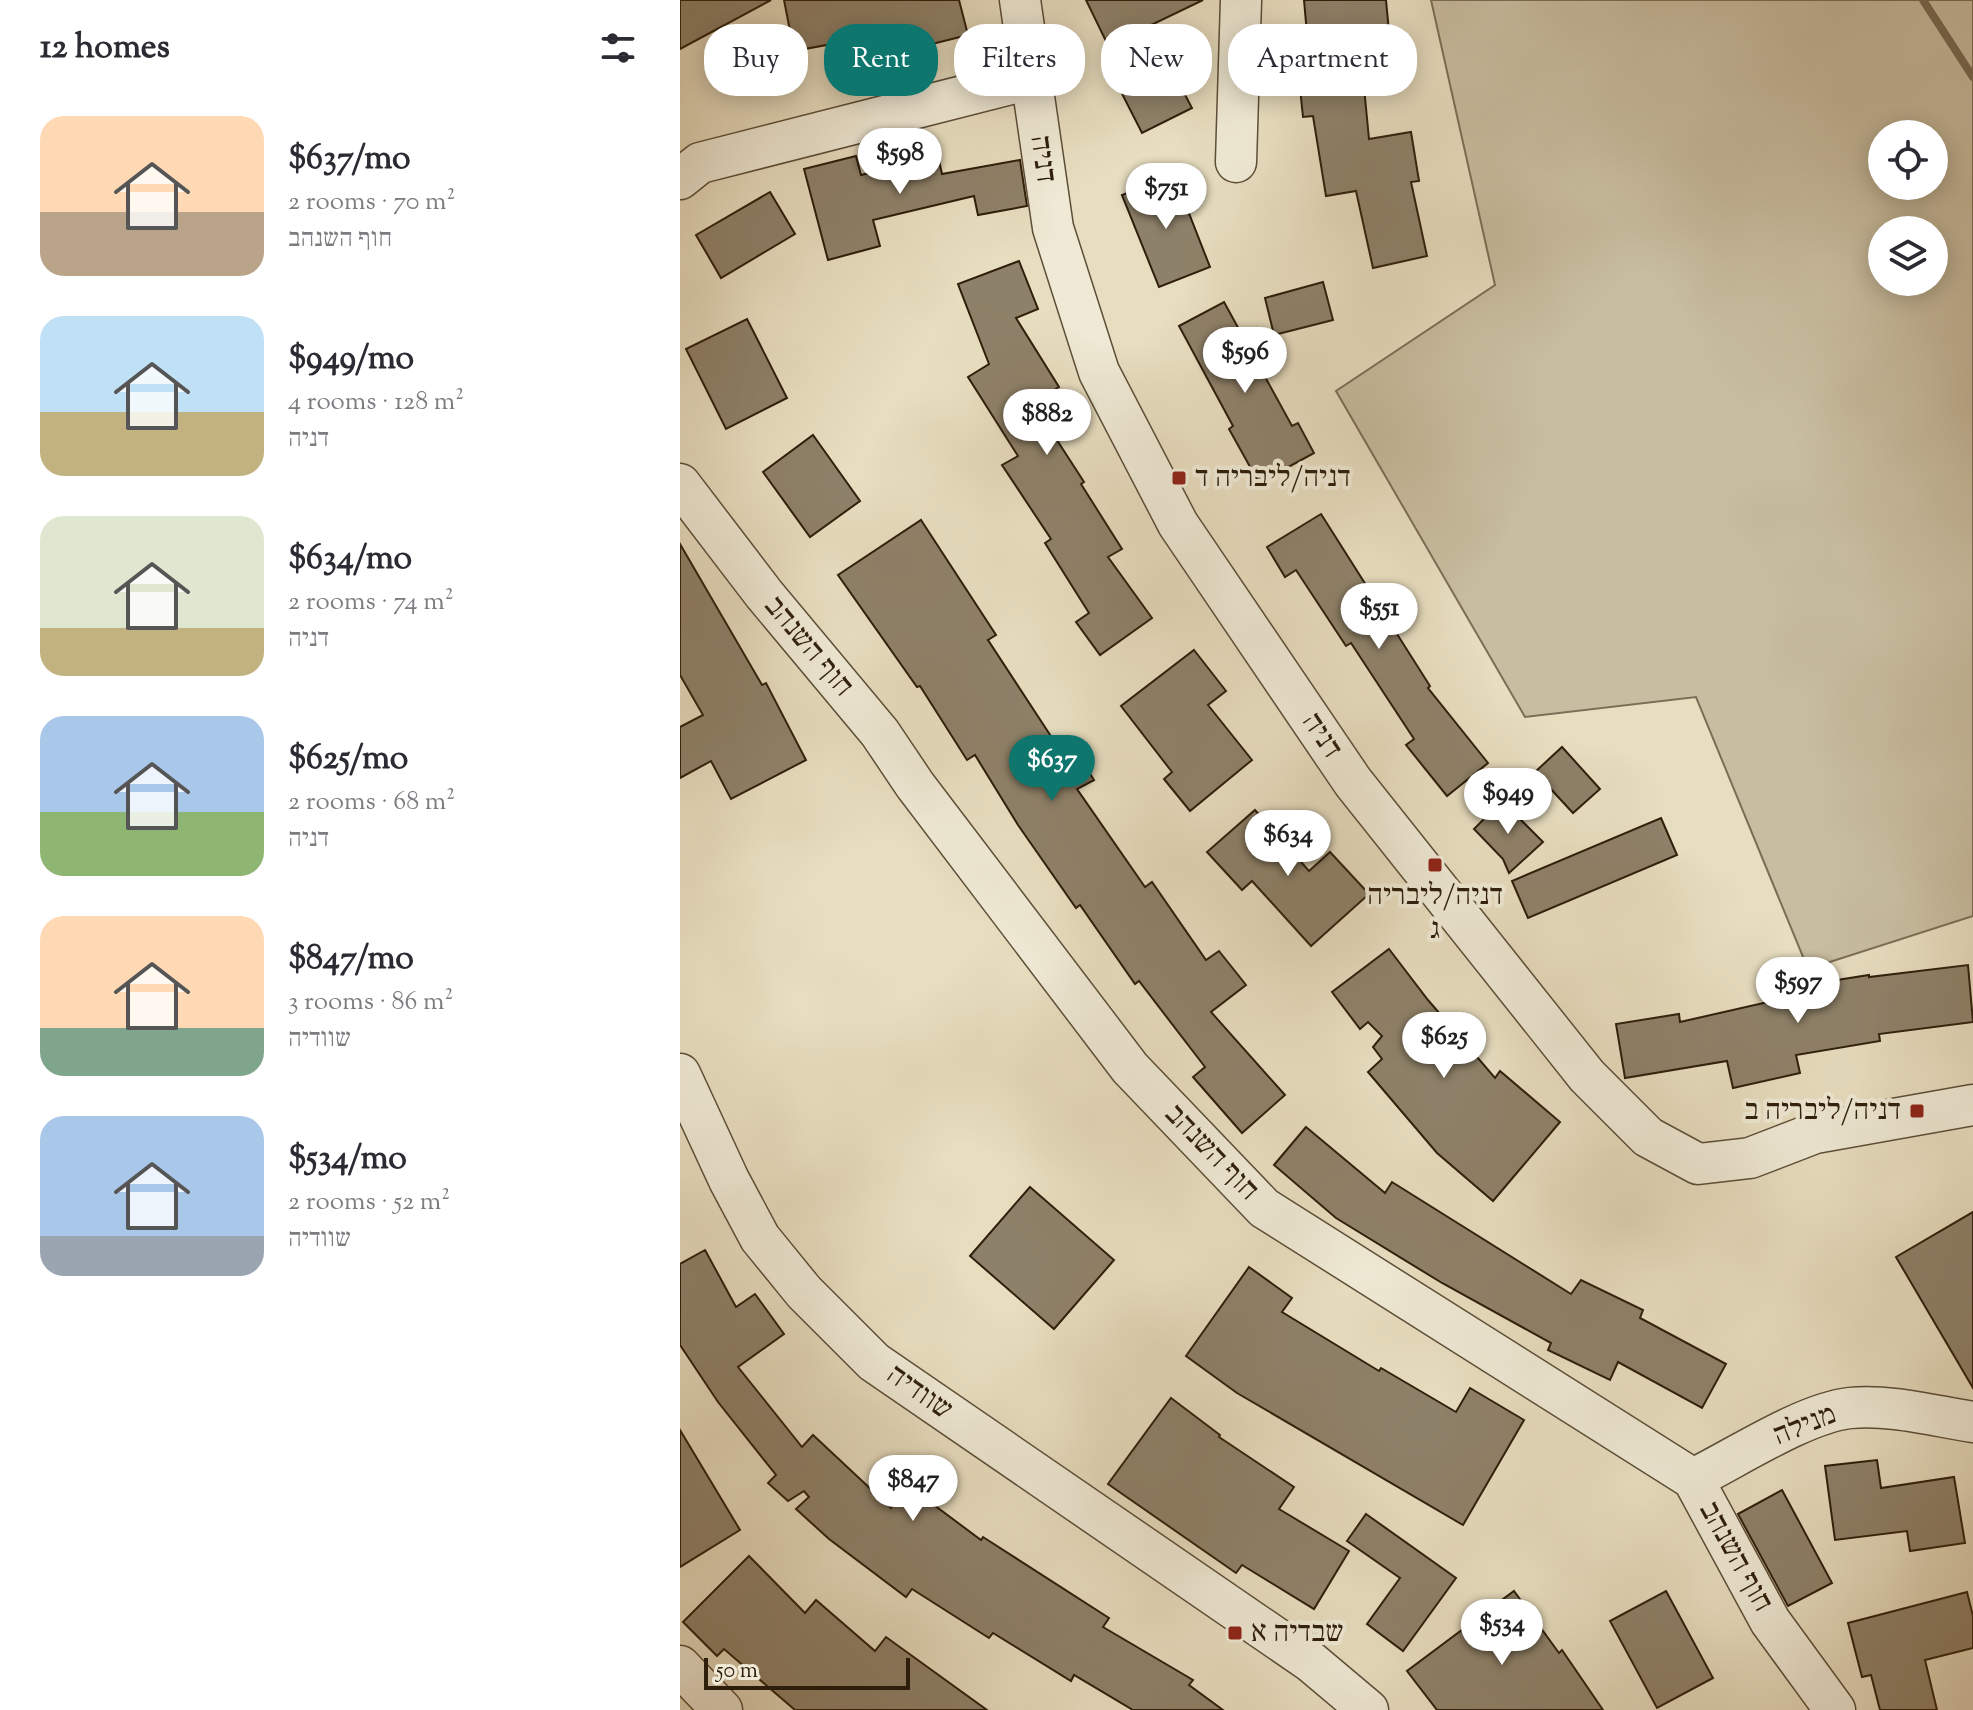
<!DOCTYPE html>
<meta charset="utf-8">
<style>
body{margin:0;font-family:"Sorts Mill Goudy","Frank Ruhl Libre",serif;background:#f7f7f7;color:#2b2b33;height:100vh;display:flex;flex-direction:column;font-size:30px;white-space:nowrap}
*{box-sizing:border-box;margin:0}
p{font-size:26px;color:#7c7c81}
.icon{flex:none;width:44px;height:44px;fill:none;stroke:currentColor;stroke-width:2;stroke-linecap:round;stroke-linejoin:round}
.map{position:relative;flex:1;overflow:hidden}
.side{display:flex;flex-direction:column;background:#fff;width:680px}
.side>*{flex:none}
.banner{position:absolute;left:24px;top:24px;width:760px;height:72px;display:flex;gap:16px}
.tools{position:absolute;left:1188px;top:120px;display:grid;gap:16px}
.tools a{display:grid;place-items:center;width:80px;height:80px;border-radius:50%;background:#fff;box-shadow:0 4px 20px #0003;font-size:40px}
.scale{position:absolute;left:24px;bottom:20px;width:206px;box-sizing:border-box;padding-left:8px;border:4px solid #2e1e0b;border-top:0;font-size:22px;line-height:28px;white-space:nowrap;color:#2e1e0b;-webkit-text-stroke:6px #efe9d5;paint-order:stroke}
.price{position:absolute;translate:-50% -68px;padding:0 18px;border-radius:28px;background:#fff;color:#222;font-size:26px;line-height:52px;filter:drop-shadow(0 2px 4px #0008)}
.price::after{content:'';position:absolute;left:50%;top:48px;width:24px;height:18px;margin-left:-12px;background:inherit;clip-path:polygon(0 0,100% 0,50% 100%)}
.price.current{background:#0f766e;color:#fff}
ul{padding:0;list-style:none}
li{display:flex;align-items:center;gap:24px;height:200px;padding:0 40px}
li span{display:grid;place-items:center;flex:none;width:224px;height:160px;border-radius:24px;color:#555}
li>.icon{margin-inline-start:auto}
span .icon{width:96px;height:96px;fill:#fffc;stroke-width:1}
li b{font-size:34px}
h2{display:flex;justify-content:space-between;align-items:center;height:96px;padding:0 40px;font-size:34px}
.tag{padding:0 28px;border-radius:32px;background:#fff;box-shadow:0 4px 20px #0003;font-size:28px;line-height:72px}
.tag.current{background:#0f766e;color:#fff}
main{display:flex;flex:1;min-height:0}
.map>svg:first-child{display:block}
</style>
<main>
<section class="side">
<h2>12 homes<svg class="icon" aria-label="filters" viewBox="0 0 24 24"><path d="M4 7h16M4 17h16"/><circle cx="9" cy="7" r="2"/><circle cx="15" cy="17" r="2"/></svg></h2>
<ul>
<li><span style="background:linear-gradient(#ffd9b3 60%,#b9a48a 0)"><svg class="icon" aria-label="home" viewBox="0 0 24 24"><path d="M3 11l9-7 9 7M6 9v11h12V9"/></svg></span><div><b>$637/mo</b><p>2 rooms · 70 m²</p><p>חוף השנהב</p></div></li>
<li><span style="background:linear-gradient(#bfe0f5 60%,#c2b280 0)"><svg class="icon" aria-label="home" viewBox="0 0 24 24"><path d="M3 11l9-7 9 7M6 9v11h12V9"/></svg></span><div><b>$949/mo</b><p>4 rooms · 128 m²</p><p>דניה</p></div></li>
<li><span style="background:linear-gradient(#dfe7d0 70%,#c2b280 0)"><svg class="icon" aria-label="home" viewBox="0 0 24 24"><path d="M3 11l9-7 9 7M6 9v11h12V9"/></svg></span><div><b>$634/mo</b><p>2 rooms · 74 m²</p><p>דניה</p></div></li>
<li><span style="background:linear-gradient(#a9c7e8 60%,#8fb573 0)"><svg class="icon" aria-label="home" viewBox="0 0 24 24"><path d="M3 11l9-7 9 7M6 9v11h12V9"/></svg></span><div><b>$625/mo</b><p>2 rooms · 68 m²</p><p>דניה</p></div></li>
<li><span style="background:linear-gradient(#ffd9b3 70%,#7fa58c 0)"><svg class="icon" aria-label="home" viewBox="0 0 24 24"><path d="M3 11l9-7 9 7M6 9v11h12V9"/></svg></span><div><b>$847/mo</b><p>3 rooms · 86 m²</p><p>שוודיה</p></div></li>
<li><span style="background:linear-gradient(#a9c7e8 75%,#9aa5b1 0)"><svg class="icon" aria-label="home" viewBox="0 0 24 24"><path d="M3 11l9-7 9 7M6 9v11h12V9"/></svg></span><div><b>$534/mo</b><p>2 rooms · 52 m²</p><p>שוודיה</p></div></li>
</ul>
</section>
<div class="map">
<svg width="1293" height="1710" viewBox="0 0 1293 1710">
<rect width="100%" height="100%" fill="#e7ddbf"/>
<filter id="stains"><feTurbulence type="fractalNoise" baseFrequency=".0025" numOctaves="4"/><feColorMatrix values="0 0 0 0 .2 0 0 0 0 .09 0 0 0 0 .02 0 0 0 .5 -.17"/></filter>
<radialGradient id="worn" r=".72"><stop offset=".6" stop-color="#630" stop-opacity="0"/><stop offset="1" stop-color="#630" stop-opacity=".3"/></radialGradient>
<path fill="#c8bda0" stroke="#7b6e56" stroke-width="2" fill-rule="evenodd" d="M751,0H1293V916L1128,969L1016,697L845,717L656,391L815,285ZM1202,134H1254V186H1202ZM1202,230H1254V282H1202Z"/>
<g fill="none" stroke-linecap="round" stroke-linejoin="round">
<path stroke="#776a52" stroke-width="8" d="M1243,0L1293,77"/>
</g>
<g fill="#8e8169" stroke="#2e1e0b" stroke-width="2">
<path d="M0,0H91L0,49Z"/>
<path d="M104,0H279L288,35L212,54L206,34L114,51Z"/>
<path d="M406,0H523L469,26L512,108L462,133L435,80L443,76Z"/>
<path d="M624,0H706L709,32L679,35L689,139L731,132L739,181L731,182L747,256L693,268L676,191L646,196L633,116L623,117L618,69L630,68Z"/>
<path d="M176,156L181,175L258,156L262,174L340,160L347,206L298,215L294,196L193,220L200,246L148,260L124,169Z"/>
<path d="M494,175L530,267L479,287L442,195Z"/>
<path d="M90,192L115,234L41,278L16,235Z"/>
<path d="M339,261L358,309L336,318L379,387L353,403L404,482L401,484L442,549L428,557L472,618L420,655L396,622L409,613L365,543L371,539L322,465L338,456L288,377L309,364L278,284Z"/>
<path d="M643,282L653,320L594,335L585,298Z"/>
<path d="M544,302L612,426L618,423L634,453L579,483L549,429L553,426L499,326Z"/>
<path d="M67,319L107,398L46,429L6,349Z"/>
<path d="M133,435L180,501L130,537L83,472Z"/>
<path d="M641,514L750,686L748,688L808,763L767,796L726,745L734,739L671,643L666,646L616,570L605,577L587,547Z"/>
<path d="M241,520L316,635L308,640L378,747L389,740L414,780L397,789L465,887L472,882L526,960L539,951L566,985L531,1012L605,1095L562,1133L513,1077L525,1067L459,981L455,984L400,905L396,908L338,825L295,755L287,760L240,686L237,687L158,575Z"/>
<path d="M0,544L82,685L86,683L126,760L51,799L31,761L0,778V727L23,715L0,675Z"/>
<path d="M514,650L546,691L528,705L572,760L510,811L484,779L492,772L441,706Z"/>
<path d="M882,747L920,789L893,813L855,772Z"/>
<path d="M822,801L863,842L829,873L823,859L794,829Z"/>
<path d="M575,810L629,871L650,852L689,894L631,946L572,881L562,890L527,852Z"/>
<path d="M981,818L997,855L848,918L832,881Z"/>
<path d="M709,949L748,1000L815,1078L820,1071L880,1122L813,1201L757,1153L688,1072L702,1059L693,1047L702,1036L688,1022L680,1029L652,992Z"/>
<path d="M1288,965L1293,1022L1199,1034L1200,1041L1116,1055L1120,1073L1053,1088L1047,1061L945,1078L936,1024L999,1014L1000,1022L1132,992L1131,984L1189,975V977Z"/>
<path d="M626,1127L705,1193L712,1182L891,1294L901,1280L963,1310L960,1318L1046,1364L1022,1408L938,1362L930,1380L868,1350L871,1343L762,1283L656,1218L594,1165Z"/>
<path d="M350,1187L434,1260L374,1329L290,1256Z"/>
<path d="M1293,1212V1388L1216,1257Z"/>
<path d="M25,1250L56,1307L75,1294L104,1334L58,1367L122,1447L133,1435L211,1508L227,1485L301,1540L303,1537L429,1618L423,1627L513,1680L509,1685L543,1710H453L394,1675L391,1681L313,1633L309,1638L232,1589L226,1597L149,1539L116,1509L129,1497L124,1491L108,1501L88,1483L96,1475L38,1402L0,1345V1264Z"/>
<path d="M569,1267L612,1298L602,1312L699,1371L701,1368L776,1412L790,1388L844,1420L783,1525L557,1393L506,1356Z"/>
<path d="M491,1398L540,1435L539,1437L614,1487L599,1509L669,1551L634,1609L562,1565L556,1573L428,1484Z"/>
<path d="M0,1430L60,1530L0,1567Z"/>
<path d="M1197,1460L1201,1488L1274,1477L1285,1543L1230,1551L1227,1531L1155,1540L1145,1466Z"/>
<path d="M1102,1490L1152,1583L1108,1606L1058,1514Z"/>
<path d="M686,1514L776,1578L723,1651L687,1624L720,1578L667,1541Z"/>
<path d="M69,1556L125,1613L136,1600L195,1651L206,1637L307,1710H115L44,1649L37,1656L3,1622Z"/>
<path d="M834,1591L879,1653L882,1650L923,1710H757L727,1671Z"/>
<path d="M986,1591L1033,1678L977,1708L930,1621Z"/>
<path d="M1287,1592L1293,1616V1648L1245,1660L1257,1710H1200L1191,1675L1182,1677L1168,1623Z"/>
</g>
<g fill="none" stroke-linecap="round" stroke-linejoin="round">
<defs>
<g id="minor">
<path d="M340,0L373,228L419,372L498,524L673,782L907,1076L968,1137L1018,1164L1070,1158L1135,1133L1293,1105"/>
<path d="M556,162L561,0"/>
<path d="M0,179L20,163L350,79"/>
<path d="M0,484L84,594L200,733L235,785L450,1068L584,1208L1013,1479L1090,1621L1155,1710"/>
<path d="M0,1074L49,1180L80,1238L124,1292L194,1362L631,1662L688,1710"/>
<path d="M1013,1479C1056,1458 1124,1413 1170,1408C1210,1404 1254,1416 1293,1422"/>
<path d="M0,1666L42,1710"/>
</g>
</defs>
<use href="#minor" stroke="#5c4e38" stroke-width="43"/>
<use href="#minor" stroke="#efe9d5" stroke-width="40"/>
</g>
<g fill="#8f2418" stroke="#efe9d5" stroke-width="3">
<rect x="491" y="470" width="16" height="16" rx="4"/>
<rect x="747" y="857" width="16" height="16" rx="4"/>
<rect x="1229" y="1103" width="16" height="16" rx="4"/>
<rect x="547" y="1625" width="16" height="16" rx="4"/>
</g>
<g text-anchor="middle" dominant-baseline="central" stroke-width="8" stroke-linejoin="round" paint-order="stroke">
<g font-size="30" fill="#2e1e0b" stroke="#efe9d5">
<text transform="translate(362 159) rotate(82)">דניה</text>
<text transform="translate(128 647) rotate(50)">חוף השנהב</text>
<text transform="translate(641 736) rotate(56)">דניה</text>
<text transform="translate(531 1153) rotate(46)">חוף השנהב</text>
<text transform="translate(239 1393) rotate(35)">שוודיה</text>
<text transform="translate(1125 1426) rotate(-22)">מנילה</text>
<text transform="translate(1055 1557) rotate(61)">חוף השנהב</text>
</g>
<g font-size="30" fill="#2e1e0b" stroke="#efe9d5" text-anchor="start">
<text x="515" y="478">דניה/ליבריה ד</text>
<text x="755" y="896" text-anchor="middle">דניה/ליבריה<tspan x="755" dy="34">ג</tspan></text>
<text x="1221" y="1111" text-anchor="end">דניה/ליבריה ב</text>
<text x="571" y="1633">שבדיה א</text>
</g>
</g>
<rect width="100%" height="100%" filter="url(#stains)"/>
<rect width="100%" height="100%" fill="url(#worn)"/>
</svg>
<div class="tools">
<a><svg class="icon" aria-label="locate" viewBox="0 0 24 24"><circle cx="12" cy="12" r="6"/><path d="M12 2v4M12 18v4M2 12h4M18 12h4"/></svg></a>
<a><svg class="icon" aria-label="layers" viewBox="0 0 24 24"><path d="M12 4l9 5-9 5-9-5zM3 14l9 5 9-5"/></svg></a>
</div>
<div class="scale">50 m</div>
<b class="price" style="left:220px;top:196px">$598</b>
<b class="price" style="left:486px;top:231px">$751</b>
<b class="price" style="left:565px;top:395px">$596</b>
<b class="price" style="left:367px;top:457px">$882</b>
<b class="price" style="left:699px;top:651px">$551</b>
<b class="price current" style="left:372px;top:803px">$637</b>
<b class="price" style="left:828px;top:836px">$949</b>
<b class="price" style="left:608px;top:878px">$634</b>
<b class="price" style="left:1118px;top:1025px">$597</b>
<b class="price" style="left:764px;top:1080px">$625</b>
<b class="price" style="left:233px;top:1523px">$847</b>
<b class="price" style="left:822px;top:1667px">$534</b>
<div class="banner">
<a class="tag">Buy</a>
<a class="tag current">Rent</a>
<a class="tag">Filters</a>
<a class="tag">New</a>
<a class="tag">Apartment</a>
</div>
</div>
</main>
